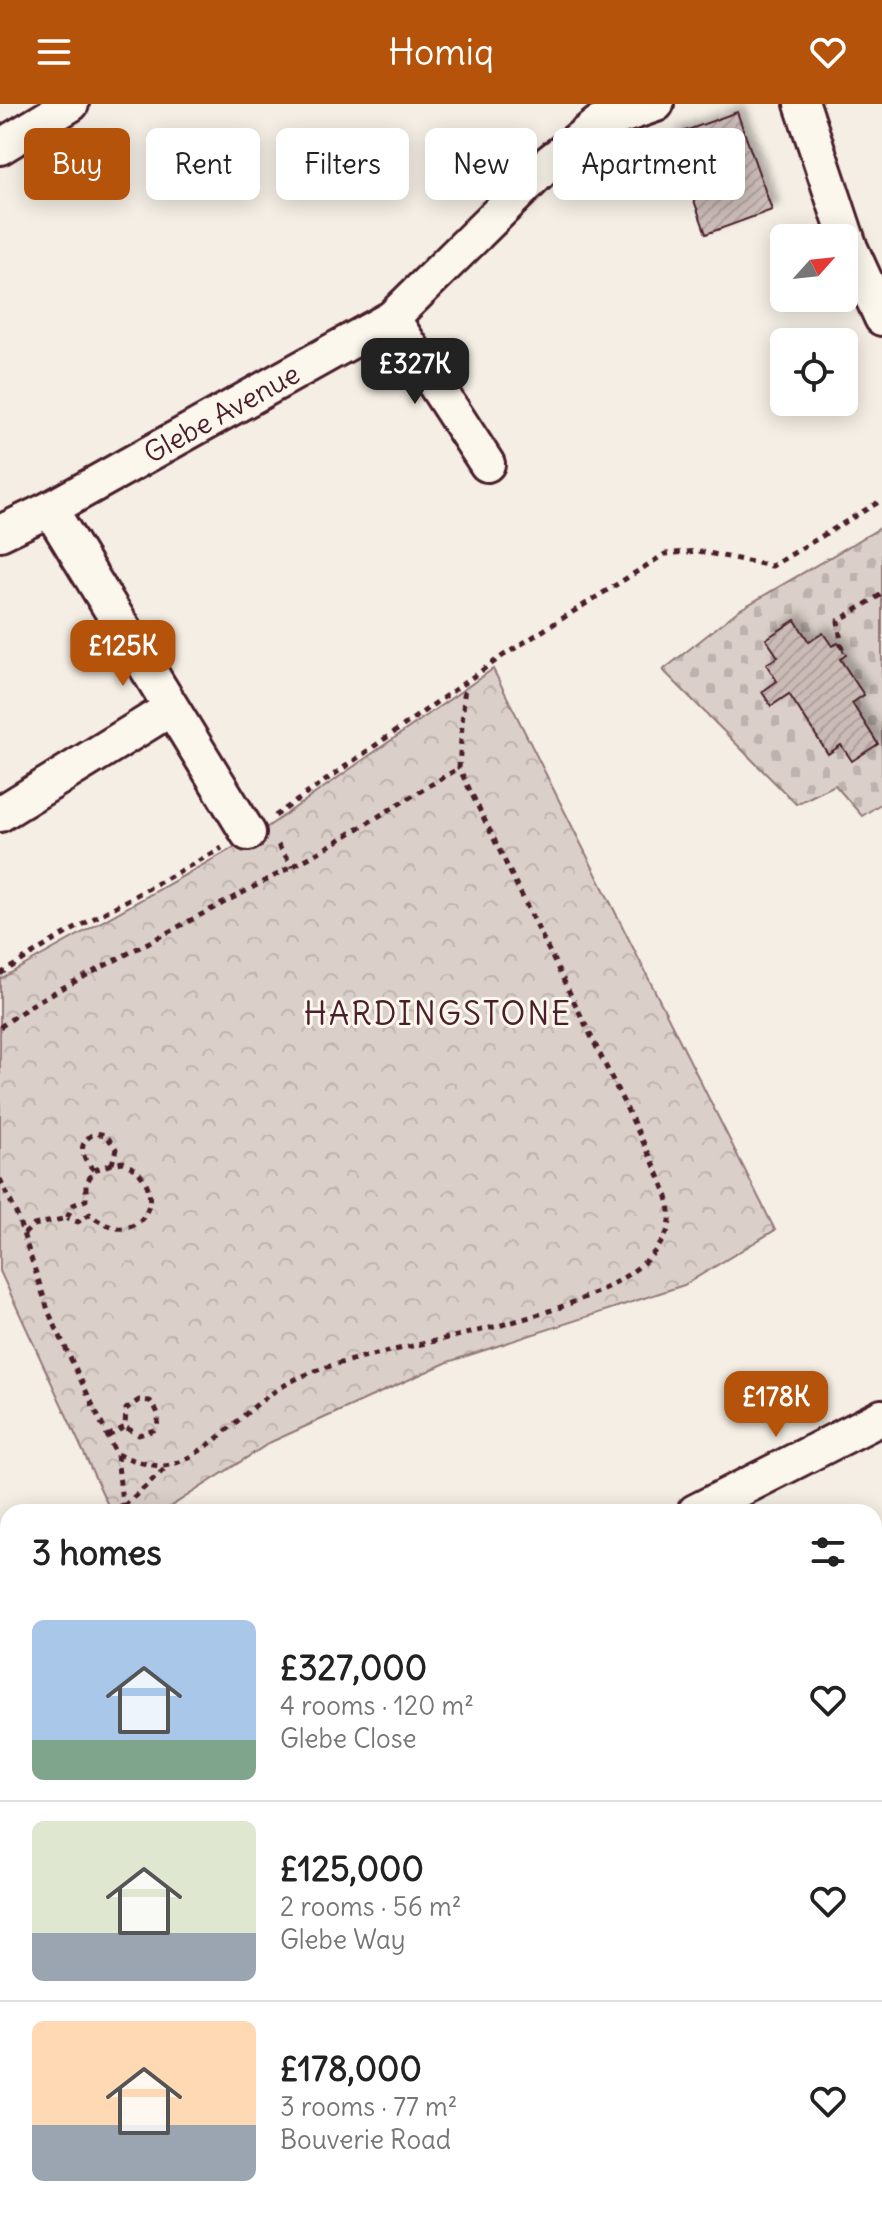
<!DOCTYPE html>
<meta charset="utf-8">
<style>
body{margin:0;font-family:Delius,sans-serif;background:#f2f2f2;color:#222;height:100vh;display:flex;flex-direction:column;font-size:30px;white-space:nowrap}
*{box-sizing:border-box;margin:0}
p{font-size:26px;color:#767676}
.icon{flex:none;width:44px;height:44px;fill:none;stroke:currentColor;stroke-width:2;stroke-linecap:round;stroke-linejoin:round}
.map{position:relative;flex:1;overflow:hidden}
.details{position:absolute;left:0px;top:1400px;width:882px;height:714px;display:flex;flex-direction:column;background:#fff;border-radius:24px 24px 0 0;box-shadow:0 4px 20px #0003}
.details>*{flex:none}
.top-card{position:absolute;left:24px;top:24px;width:834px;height:72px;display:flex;gap:16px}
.needle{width:52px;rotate:63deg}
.controls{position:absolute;left:770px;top:120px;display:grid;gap:16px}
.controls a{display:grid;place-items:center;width:88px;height:88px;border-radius:12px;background:#fff;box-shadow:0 4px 20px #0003;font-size:40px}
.price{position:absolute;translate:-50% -68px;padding:0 18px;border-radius:16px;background:#b45309;color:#fff;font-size:26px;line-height:52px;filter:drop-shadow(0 2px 4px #0008)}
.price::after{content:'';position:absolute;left:50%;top:48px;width:24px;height:18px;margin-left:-12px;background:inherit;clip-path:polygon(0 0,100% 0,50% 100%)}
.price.current{background:#222;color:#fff}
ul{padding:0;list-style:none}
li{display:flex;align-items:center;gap:24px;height:200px;padding:0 32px}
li+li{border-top:2px solid #e0e0e0}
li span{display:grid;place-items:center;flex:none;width:224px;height:160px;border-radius:12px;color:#555}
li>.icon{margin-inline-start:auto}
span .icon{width:96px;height:96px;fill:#fffc;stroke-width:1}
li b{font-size:34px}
h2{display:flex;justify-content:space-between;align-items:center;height:96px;padding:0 32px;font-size:34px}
.chip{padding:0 28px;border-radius:12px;background:#fff;box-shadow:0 4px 20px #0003;font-size:28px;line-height:72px}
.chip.current{background:#b45309;color:#fff}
header{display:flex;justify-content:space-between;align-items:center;height:104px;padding:0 32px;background:#b45309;color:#fff;font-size:36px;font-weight:600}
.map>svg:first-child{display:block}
</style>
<header><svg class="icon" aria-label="menu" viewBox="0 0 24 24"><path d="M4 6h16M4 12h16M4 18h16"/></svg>Homiq<svg class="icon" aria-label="heart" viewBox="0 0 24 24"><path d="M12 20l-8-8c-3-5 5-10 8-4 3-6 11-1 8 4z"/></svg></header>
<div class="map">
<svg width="882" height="2113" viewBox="0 0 882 2113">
<defs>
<pattern id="cemetery-stones" width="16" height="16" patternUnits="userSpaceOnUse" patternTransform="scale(2)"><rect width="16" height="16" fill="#dbd0c9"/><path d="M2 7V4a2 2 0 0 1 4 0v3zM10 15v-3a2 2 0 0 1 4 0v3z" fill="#bdb2ad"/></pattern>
<pattern id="park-crowns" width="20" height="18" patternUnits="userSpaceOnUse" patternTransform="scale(2)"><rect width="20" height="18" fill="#dbd0c9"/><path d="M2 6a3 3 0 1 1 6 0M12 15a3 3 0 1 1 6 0" fill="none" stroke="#bdb2ad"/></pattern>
<pattern id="building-hatch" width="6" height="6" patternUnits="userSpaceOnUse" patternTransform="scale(2)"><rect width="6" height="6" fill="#cabbb6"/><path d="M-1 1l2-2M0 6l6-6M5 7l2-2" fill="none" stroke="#afa09d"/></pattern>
<filter id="shadow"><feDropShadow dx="7" dy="-7" stdDeviation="4" flood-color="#0004"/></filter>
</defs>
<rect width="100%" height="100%" fill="#f4eee4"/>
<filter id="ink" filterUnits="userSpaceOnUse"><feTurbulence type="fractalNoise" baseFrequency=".0125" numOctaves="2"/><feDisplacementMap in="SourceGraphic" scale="16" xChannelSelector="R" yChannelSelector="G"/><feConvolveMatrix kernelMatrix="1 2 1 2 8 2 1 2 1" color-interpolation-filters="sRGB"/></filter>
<g filter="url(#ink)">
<path fill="url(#cemetery-stones)" stroke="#92787a" stroke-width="2" d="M882,423V699L862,712L835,681L796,700L663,566L739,506Z"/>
<path fill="url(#park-crowns)" stroke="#92787a" stroke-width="2" d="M493,565L775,1126L684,1181L448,1258L271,1338L162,1408H111L0,1167V875L256,731Z"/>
<g fill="url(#building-hatch)" stroke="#4a1f2b" stroke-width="2" filter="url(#shadow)">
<path d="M737,8L772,106L706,130L671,32Z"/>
<path d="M795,516L809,538L823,529L832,542L838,539L846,551L840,555L864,591L852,599L878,640L852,657L841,641L828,650L789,590L771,602L762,588L777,577L766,560L778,553L766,535Z"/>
</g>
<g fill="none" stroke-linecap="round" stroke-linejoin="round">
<defs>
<path id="lane" d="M0,1832H8"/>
<g id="street">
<path d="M802,0L850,144L882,214"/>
<path d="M0,43L71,0"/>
<path d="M392,214L487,360"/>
<path d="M50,405L248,729"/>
<path id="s1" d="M0,429L50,405L392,214L550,58L598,20L656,0"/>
<path d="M0,710L170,605"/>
<path d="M695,1408L882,1313"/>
<path d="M0,1614L8,1627"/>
<path d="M874,1994L882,1990"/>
<path d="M106,2106L109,2113"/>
<path d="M729,2106L733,2113"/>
</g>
</defs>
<use href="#lane" stroke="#4a1f2b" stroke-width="24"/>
<use href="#street" stroke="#4a1f2b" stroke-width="40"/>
<g stroke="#4a1f2b" stroke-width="5" stroke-dasharray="6 6" stroke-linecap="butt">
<path d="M842,545L838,517L882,490"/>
<path d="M275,712L501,553L665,450L698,447L772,462L882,396"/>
<path d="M278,741L293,763"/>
<path d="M0,870L58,834L222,744"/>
<path d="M0,923L36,898L314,751L459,664"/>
<path d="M94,1066L112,1060"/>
<path d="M0,1075L17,1111L49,1209L116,1350C131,1355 154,1365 170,1361C205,1351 236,1316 264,1295C282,1281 302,1271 324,1264C406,1236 629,1215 667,1128C677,1106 661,1078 653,1058L459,664L465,578"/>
<path d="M24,1130L34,1121L67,1114L73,1101L86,1096V1080L94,1066C81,1053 76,1039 95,1029L106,1031L116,1045L112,1060L123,1058C178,1084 138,1154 90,1110L78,1118L67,1114"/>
<path d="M108,1332L125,1323L126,1305L139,1296L150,1297C158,1306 162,1315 154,1326L139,1331L125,1323"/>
<path d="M117,1351L123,1408"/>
<path d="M124,1402L169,1361"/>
<path d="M0,1514L8,1508"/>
</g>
<use href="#lane" stroke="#fbf7ec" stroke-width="18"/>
<use href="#street" stroke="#fbf7ec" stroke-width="34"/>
</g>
</g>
<g text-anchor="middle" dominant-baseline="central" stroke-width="6" stroke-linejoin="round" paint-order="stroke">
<g font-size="28" fill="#4a1f2b" stroke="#fbf7ec">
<text stroke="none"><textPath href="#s1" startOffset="252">Glebe Avenue</textPath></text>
</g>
<g font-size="32" letter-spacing="2" fill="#4a1f2b" stroke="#fbf7ec">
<text x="438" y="909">HARDINGSTONE</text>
</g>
</g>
</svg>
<div class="controls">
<a><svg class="needle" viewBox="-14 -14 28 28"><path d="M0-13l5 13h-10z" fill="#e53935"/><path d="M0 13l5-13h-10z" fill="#767676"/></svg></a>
<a><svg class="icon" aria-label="locate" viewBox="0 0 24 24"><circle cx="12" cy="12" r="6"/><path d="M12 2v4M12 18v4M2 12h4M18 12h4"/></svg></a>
</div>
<b class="price current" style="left:415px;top:302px">£327K</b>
<b class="price" style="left:123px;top:584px">£125K</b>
<b class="price" style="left:776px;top:1335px">£178K</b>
<div class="top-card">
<a class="chip current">Buy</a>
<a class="chip">Rent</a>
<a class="chip">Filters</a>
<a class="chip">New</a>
<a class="chip">Apartment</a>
</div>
<section class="details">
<h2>3 homes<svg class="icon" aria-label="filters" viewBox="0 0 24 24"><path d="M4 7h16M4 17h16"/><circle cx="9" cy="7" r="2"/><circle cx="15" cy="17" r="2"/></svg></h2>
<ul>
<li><span style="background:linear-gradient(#a9c7e8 75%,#7fa58c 0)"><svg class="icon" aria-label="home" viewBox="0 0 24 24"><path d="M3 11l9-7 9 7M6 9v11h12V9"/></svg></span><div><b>£327,000</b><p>4 rooms · 120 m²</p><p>Glebe Close</p></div><svg class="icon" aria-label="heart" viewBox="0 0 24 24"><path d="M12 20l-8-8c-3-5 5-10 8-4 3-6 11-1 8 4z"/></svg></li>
<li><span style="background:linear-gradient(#dfe7d0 70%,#9aa5b1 0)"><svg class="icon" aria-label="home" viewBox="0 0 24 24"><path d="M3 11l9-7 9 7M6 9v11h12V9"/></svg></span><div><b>£125,000</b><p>2 rooms · 56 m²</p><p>Glebe Way</p></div><svg class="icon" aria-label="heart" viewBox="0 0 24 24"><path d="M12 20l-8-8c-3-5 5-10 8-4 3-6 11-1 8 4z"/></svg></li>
<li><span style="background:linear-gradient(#ffd9b3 65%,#9aa5b1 0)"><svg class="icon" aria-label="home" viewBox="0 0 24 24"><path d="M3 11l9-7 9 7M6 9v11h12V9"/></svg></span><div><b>£178,000</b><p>3 rooms · 77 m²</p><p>Bouverie Road</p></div><svg class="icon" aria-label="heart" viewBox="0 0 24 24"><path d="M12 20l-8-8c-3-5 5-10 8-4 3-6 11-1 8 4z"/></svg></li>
</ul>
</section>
</div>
